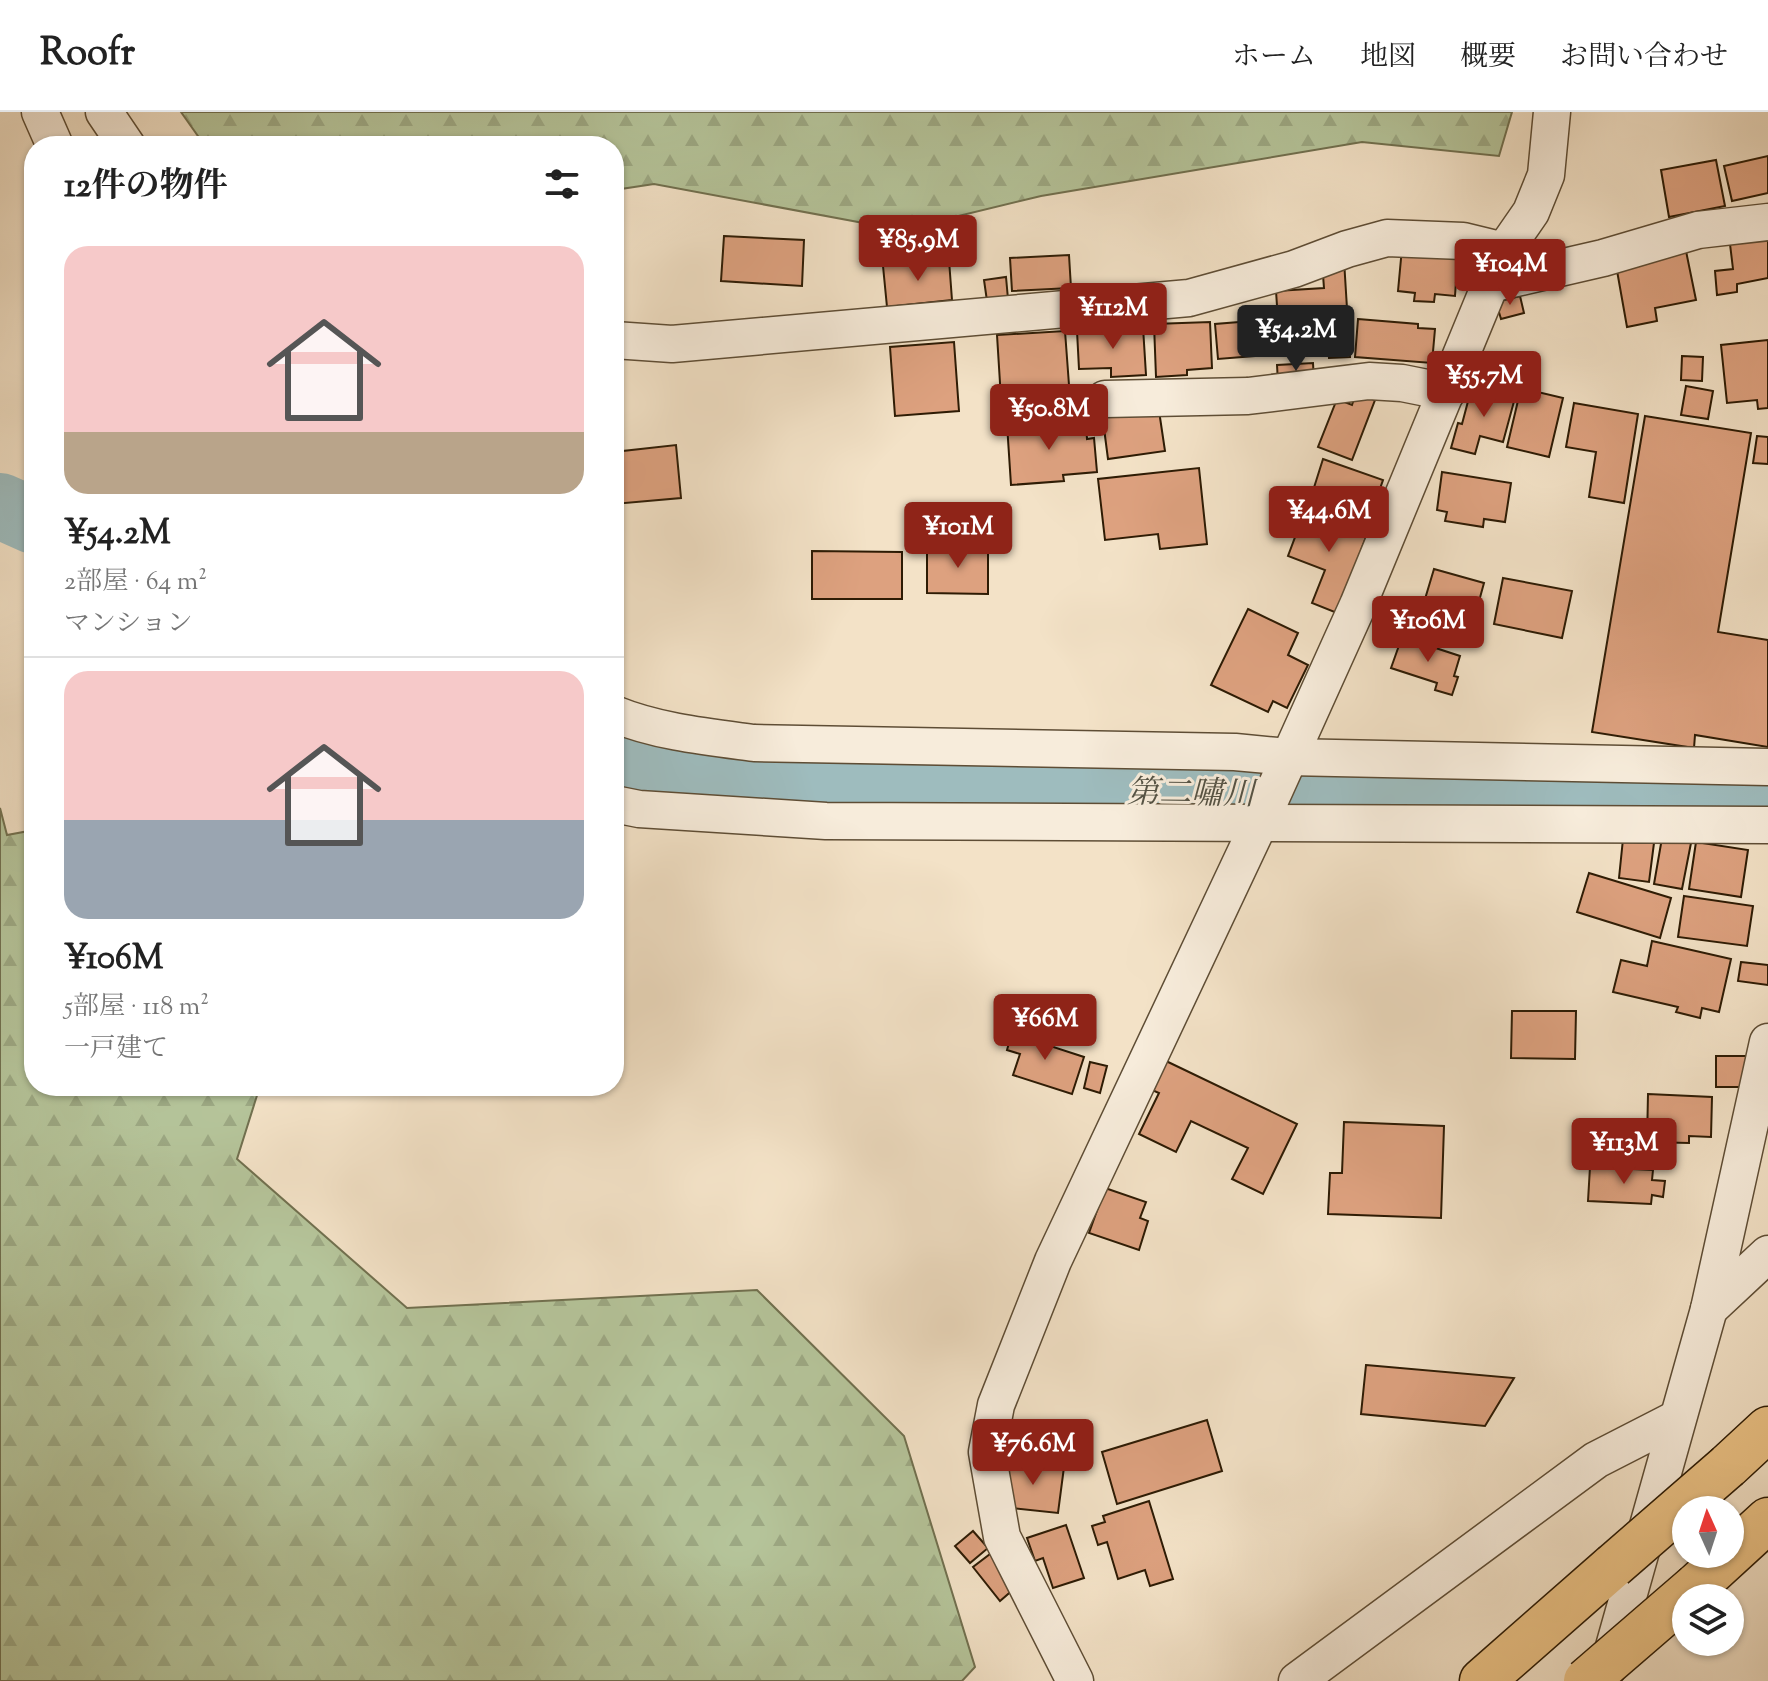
<!DOCTYPE html>
<html lang="ja">
<meta charset="utf-8">
<style>
body{margin:0;font-family:"Sorts Mill Goudy","Noto Serif JP",serif;background:#f2f2f2;color:#222;height:100vh;display:flex;flex-direction:column;font-size:30px;white-space:nowrap}
*{box-sizing:border-box;margin:0}
p{font-size:26px;color:#767676}
.icon{flex:none;width:44px;height:44px;fill:none;stroke:currentColor;stroke-width:2;stroke-linecap:round;stroke-linejoin:round}
.map{position:relative;flex:1;overflow:hidden}
.sheet{position:absolute;left:24px;top:24px;width:600px;height:960px;display:flex;flex-direction:column;background:#fff;border-radius:32px;box-shadow:0 2px 6px #0004}
.sheet>*{flex:none}
.needle{width:52px;rotate:357deg}
.controls{position:absolute;left:1672px;top:1384px;display:grid;gap:16px}
.controls a{display:grid;place-items:center;width:72px;height:72px;border-radius:50%;background:#fff;box-shadow:0 2px 6px #0004;font-size:40px}
.price{position:absolute;translate:-50% -68px;padding:0 18px;border-radius:8px;background:#8f2418;color:#fff;font-size:26px;line-height:52px;filter:drop-shadow(0 2px 4px #0008)}
.price::after{content:'';position:absolute;left:50%;top:48px;width:24px;height:18px;margin-left:-12px;background:inherit;clip-path:polygon(0 0,100% 0,50% 100%)}
.price.on{background:#222;color:#fff}
ul{padding:0;list-style:none}
li{display:grid;align-content:center;gap:16px;height:424px;padding:0 40px}
li+li{border-top:2px solid #e0e0e0}
li span{display:grid;place-items:center;height:248px;border-radius:24px;color:#555}
li>.icon{margin-inline-start:auto}
span .icon{width:144px;height:144px;fill:#fffc;stroke-width:1}
li b{font-size:34px}
h2{display:flex;justify-content:space-between;align-items:center;height:96px;padding:0 40px;font-size:34px}
header{display:flex;align-items:center;gap:48px;box-sizing:border-box;height:112px;padding:0 40px;background:#fff;border-bottom:2px solid #e0e0e0}
header strong{font-size:38px}
nav{display:flex;gap:44px;margin-inline-start:auto;font-size:28px}
.map>svg:first-child{display:block}
</style>
<header>
<strong>Roofr</strong>
<nav><a>ホーム</a><a>地図</a><a>概要</a><a>お問い合わせ</a></nav>
</header>
<div class="map">
<svg width="1768" height="1569" viewBox="0 0 1768 1569">
<defs>
<pattern id="forest-firs" width="22" height="20" patternUnits="userSpaceOnUse" patternTransform="scale(2)"><rect width="22" height="20" fill="#b5c49a"/><path d="M5 1l3.5 6h-7zM16 11l3.5 6h-7z" fill="#9ca883"/></pattern>
</defs>
<rect width="100%" height="100%" fill="#f3e2c7"/>
<filter id="stains"><feTurbulence type="fractalNoise" baseFrequency=".0025" numOctaves="4"/><feColorMatrix values="0 0 0 0 .2 0 0 0 0 .09 0 0 0 0 .02 0 0 0 .5 -.17"/></filter>
<radialGradient id="worn" r=".72"><stop offset=".6" stop-color="#630" stop-opacity="0"/><stop offset="1" stop-color="#630" stop-opacity=".3"/></radialGradient>
<g fill="url(#forest-firs)" stroke="#71704f" stroke-width="2">
<path d="M181,0H1512L1499,44L1362,30L1041,84L901,118L654,72L614,78V34H205Z"/>
<path d="M0,696L7,723L34,718V974H260L237,1047L407,1196L757,1178L904,1324L975,1555L962,1569H0Z"/>
</g>
<g fill="none" stroke-linecap="round" stroke-linejoin="round">
<g stroke="#9ebcbe" stroke-width="66">
<path d="M0,394L34,409"/>
<path d="M614,653L700,671L1019,681L1281,684L1426,668L1768,674"/>
</g>
</g>
<g fill="#dda17f" stroke="#2d1b04" stroke-width="2">
<path d="M1768,44V81L1732,89L1724,54Z"/>
<path d="M1716,48L1725,94L1669,105L1661,58Z"/>
<path d="M724,124L804,128L802,174L721,169Z"/>
<path d="M1768,124V166L1737,172V180L1717,183L1715,159L1733,157L1730,132Z"/>
<path d="M1402,136L1458,140L1455,184L1435,182L1434,190L1414,189L1415,181L1398,179Z"/>
<path d="M1686,139L1696,188L1655,196L1657,209L1627,215L1616,153Z"/>
<path d="M1069,143L1071,176L1012,179L1010,146Z"/>
<path d="M949,148L952,188L887,195L883,154Z"/>
<path d="M1344,148L1350,245L1329,246L1328,230L1304,231L1303,222L1279,223L1276,179L1324,176L1323,163Z"/>
<path d="M1006,165L1008,187L987,189L984,168Z"/>
<path d="M1520,184L1524,201L1501,207L1496,190Z"/>
<path d="M1358,207L1418,212V216L1435,217L1432,251L1355,245Z"/>
<path d="M1264,208L1267,243L1218,247L1215,212Z"/>
<path d="M1210,210L1212,256L1187,258V263L1156,265L1154,212Z"/>
<path d="M1143,215L1146,263L1111,265V256L1079,257L1077,219Z"/>
<path d="M1065,219L1069,273L1050,274L1052,300L1002,303L997,223Z"/>
<path d="M1768,228V296L1758,297L1757,288L1727,291L1721,233Z"/>
<path d="M954,230L959,299L895,304L890,235Z"/>
<path d="M1682,244L1703,245L1702,269L1681,268Z"/>
<path d="M1313,251L1314,269L1278,271L1277,253Z"/>
<path d="M1489,274L1516,282L1503,330L1480,324L1475,342L1451,336L1458,311L1462,312L1471,278L1486,282Z"/>
<path d="M1686,274L1713,279L1708,307L1681,303Z"/>
<path d="M1521,276L1563,286L1549,345L1507,335Z"/>
<path d="M1356,281L1375,288L1352,348L1318,335L1337,287L1352,293Z"/>
<path d="M1574,291L1638,302L1624,391L1589,385L1596,340L1566,335Z"/>
<path d="M1158,292L1165,339L1108,347L1102,301Z"/>
<path d="M1645,304L1751,321L1718,520L1768,528V635L1695,623L1694,636L1592,620Z"/>
<path d="M1059,308V315L1086,313L1087,327L1094,326L1097,360L1063,363L1064,369L1011,373L1007,312Z"/>
<path d="M1757,324L1768,325V352L1753,351Z"/>
<path d="M676,333L681,386L614,392V340Z"/>
<path d="M1323,347L1383,368L1370,405L1311,385Z"/>
<path d="M1199,356L1207,432L1160,437L1158,422L1105,428L1098,367Z"/>
<path d="M1442,360L1511,371L1505,410L1484,407L1483,415L1445,409L1447,400L1437,398Z"/>
<path d="M1306,396L1368,420L1337,501L1312,491L1325,458L1288,444Z"/>
<path d="M927,433L988,434V482L927,481Z"/>
<path d="M812,439L902,440V487H812Z"/>
<path d="M1434,457L1484,471L1473,511L1422,497Z"/>
<path d="M1503,466L1572,479L1562,526L1494,512Z"/>
<path d="M1248,497L1298,521L1288,543L1308,553L1287,596L1273,589L1268,600L1211,573Z"/>
<path d="M1402,525L1460,544L1454,564L1458,565L1452,583L1435,578L1437,571L1391,556Z"/>
<path d="M1662,726L1691,731L1682,777L1654,772Z"/>
<path d="M1623,727L1654,731L1649,770L1619,766Z"/>
<path d="M1696,730L1748,738L1741,785L1689,777Z"/>
<path d="M1589,761L1671,786L1660,826L1577,800Z"/>
<path d="M1684,784L1753,794L1747,834L1678,825Z"/>
<path d="M1652,829L1731,847L1719,900L1702,896L1700,906L1676,900L1678,895L1613,880L1621,848L1647,854Z"/>
<path d="M1741,850L1768,853V873L1738,869Z"/>
<path d="M1512,899H1576L1575,947L1511,946Z"/>
<path d="M1013,917L1052,929L1050,934L1084,945L1072,982L1013,963L1020,942L1007,938Z"/>
<path d="M1716,944H1749L1750,975H1716Z"/>
<path d="M1166,949L1297,1012L1263,1082L1232,1067L1248,1036L1191,1009L1176,1040L1139,1022L1159,981L1152,978Z"/>
<path d="M1090,950L1107,954L1100,981L1084,976Z"/>
<path d="M1648,982L1712,985L1711,1025L1689,1024V1031L1647,1030Z"/>
<path d="M1344,1010L1444,1014L1441,1106L1328,1102L1330,1061H1342Z"/>
<path d="M1590,1055L1653,1058L1652,1068L1665,1069L1663,1085L1652,1083L1651,1092L1588,1089Z"/>
<path d="M1105,1076L1146,1090L1140,1106L1148,1109L1139,1138L1089,1121Z"/>
<path d="M1366,1253L1514,1266L1485,1314L1361,1302Z"/>
<path d="M1207,1308L1222,1359L1117,1392L1102,1340Z"/>
<path d="M1009,1348L1064,1355L1058,1401L1003,1395Z"/>
<path d="M1149,1389L1173,1467L1150,1474L1145,1458L1118,1467L1107,1430L1098,1433L1092,1414L1105,1410L1103,1404Z"/>
<path d="M1066,1413L1084,1466L1053,1476L1043,1446L1035,1449L1027,1426Z"/>
<path d="M973,1419L988,1436L970,1451L955,1434Z"/>
<path d="M994,1439L1015,1476L1000,1489L973,1455Z"/>
</g>
<g fill="none" stroke-linecap="round" stroke-linejoin="round">
<defs>
<g id="minor">
<path d="M40,0L55,34"/>
<path d="M104,0L127,34"/>
<path d="M1490,172L1603,146L1698,118L1768,110"/>
<path d="M614,228L672,232L1189,186L1294,157L1347,137L1387,126L1463,129L1504,139"/>
<path d="M1105,287L1248,284L1369,269L1402,271L1447,280"/>
<path d="M614,602C658,620 708,625 754,631L1235,640L1288,645L1768,655"/>
<path d="M614,692L639,697L826,709L1768,713"/>
<path d="M1709,1197L1768,1142"/>
<path d="M1608,1556L1709,1197L1768,930"/>
<path d="M1075,1569L1002,1425L987,1340L996,1293L1053,1149L1266,697L1358,493L1504,139L1531,100L1546,63L1552,0"/>
<path d="M1297,1569L1596,1348L1676,1307"/>
</g>
<g id="highway">
<path d="M1728,1354L1768,1317"/>
<path d="M1696,1474L1768,1408"/>
<path d="M1482,1569L1613,1454"/>
</g>
</defs>
<use href="#minor" stroke="#5e4d35" stroke-width="39"/>
<use href="#highway" stroke="#2d1b04" stroke-width="47"/>
<use href="#minor" stroke="#f7ecdb" stroke-width="36"/>
<use href="#highway" stroke="#eac184" stroke-width="44"/>
<defs>
<g id="highway-bridge">
<path d="M1613,1454L1728,1354"/>
<path d="M1586,1569L1696,1474"/>
</g>
</defs>
<use href="#highway-bridge" stroke="#2d1b04" stroke-width="47" stroke-linecap="butt"/>
<use href="#highway-bridge" stroke="#eac184" stroke-width="44"/>
</g>
<g text-anchor="middle" dominant-baseline="central" stroke-width="6" stroke-linejoin="round" paint-order="stroke">
<g font-size="32" font-style="italic" fill="#555345" stroke="#f7ecdb">
<text transform="translate(1191 683) rotate(1)">第二嘯川</text>
</g>
</g>
<rect width="100%" height="100%" filter="url(#stains)"/>
<rect width="100%" height="100%" fill="url(#worn)"/>
</svg>
<div class="controls">
<a><svg class="needle" viewBox="-14 -14 28 28"><path d="M0-13l5 13h-10z" fill="#e53935"/><path d="M0 13l5-13h-10z" fill="#767676"/></svg></a>
<a><svg class="icon" aria-label="layers" viewBox="0 0 24 24"><path d="M12 4l9 5-9 5-9-5zM3 14l9 5 9-5"/></svg></a>
</div>
<b class="price" style="left:918px;top:171px">¥85.9M</b>
<b class="price" style="left:1510px;top:195px">¥104M</b>
<b class="price" style="left:1113px;top:239px">¥112M</b>
<b class="price on" style="left:1296px;top:261px">¥54.2M</b>
<b class="price" style="left:1484px;top:307px">¥55.7M</b>
<b class="price" style="left:1049px;top:340px">¥50.8M</b>
<b class="price" style="left:1329px;top:442px">¥44.6M</b>
<b class="price" style="left:958px;top:458px">¥101M</b>
<b class="price" style="left:1428px;top:552px">¥106M</b>
<b class="price" style="left:1045px;top:950px">¥66M</b>
<b class="price" style="left:1624px;top:1074px">¥113M</b>
<b class="price" style="left:1033px;top:1375px">¥76.6M</b>
<section class="sheet">
<h2>12件の物件<svg class="icon" aria-label="filters" viewBox="0 0 24 24"><path d="M4 7h16M4 17h16"/><circle cx="9" cy="7" r="2"/><circle cx="15" cy="17" r="2"/></svg></h2>
<ul>
<li><span style="background:linear-gradient(#f6c9c9 75%,#b9a48a 0)"><svg class="icon" aria-label="home" viewBox="0 0 24 24"><path d="M3 11l9-7 9 7M6 9v11h12V9"/></svg></span><div><b>¥54.2M</b><p>2部屋 · 64 m²</p><p>マンション</p></div></li>
<li><span style="background:linear-gradient(#f6c9c9 60%,#9aa5b1 0)"><svg class="icon" aria-label="home" viewBox="0 0 24 24"><path d="M3 11l9-7 9 7M6 9v11h12V9"/></svg></span><div><b>¥106M</b><p>5部屋 · 118 m²</p><p>一戸建て</p></div></li>
</ul>
</section>
</div>
